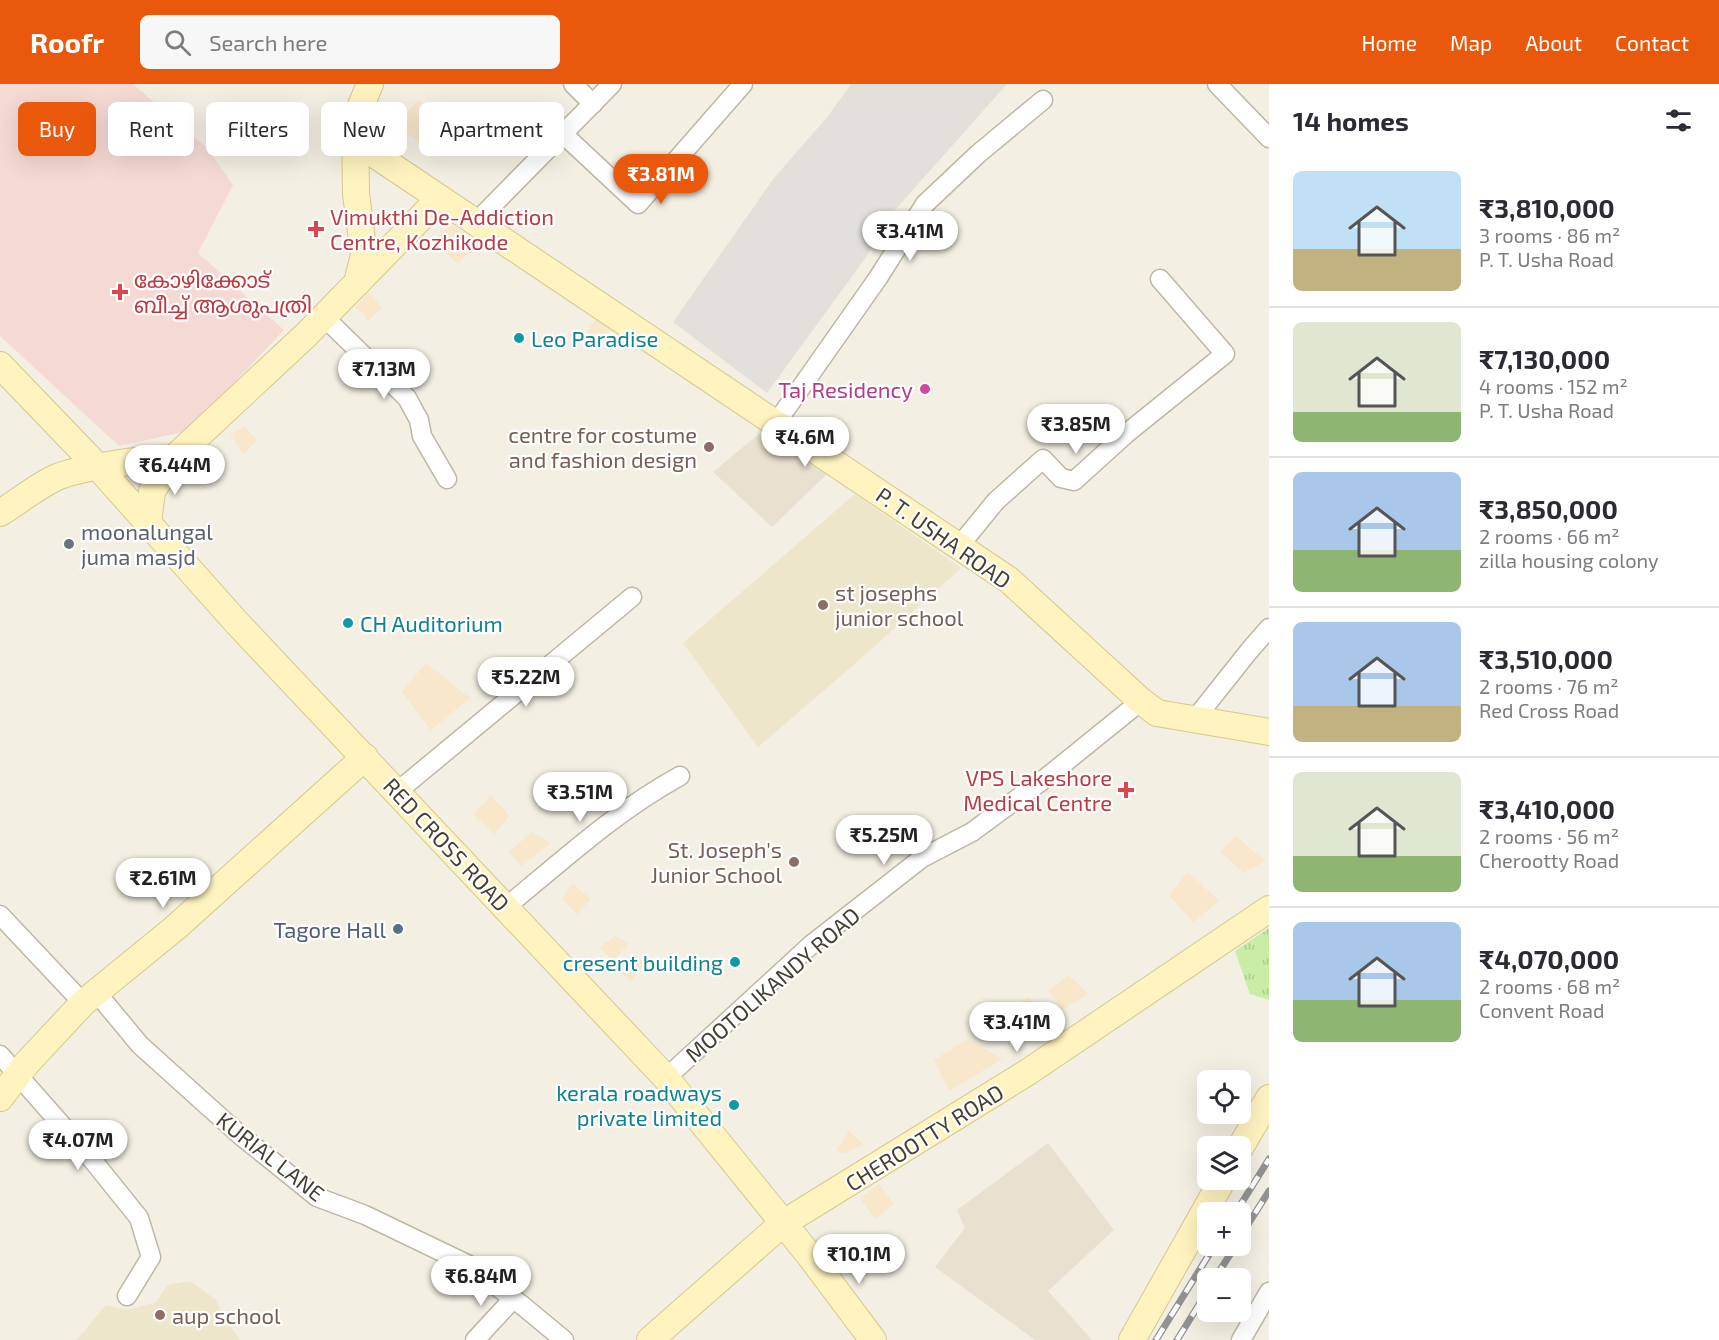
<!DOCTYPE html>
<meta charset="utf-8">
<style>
body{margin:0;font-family:"Exo 2","Noto Sans Malayalam",sans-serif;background:#f7f7f7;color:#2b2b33;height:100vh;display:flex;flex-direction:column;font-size:22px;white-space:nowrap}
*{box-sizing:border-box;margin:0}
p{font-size:20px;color:#7c7c81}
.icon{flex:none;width:33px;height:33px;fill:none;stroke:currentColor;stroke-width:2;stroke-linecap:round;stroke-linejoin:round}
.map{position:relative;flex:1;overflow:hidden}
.drawer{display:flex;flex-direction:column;background:#fff;width:450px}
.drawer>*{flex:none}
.hud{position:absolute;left:18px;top:18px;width:570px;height:54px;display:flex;gap:12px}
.buttons{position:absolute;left:1197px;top:986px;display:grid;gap:12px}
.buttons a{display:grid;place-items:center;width:54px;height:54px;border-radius:9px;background:#fff;box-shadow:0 6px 24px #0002;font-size:30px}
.price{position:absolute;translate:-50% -51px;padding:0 14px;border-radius:21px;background:#fff;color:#222;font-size:20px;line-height:39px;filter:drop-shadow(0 2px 3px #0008)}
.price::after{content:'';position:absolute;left:50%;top:36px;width:18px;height:14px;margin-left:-9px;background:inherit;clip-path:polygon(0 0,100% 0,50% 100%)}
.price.current{background:#ea580c;color:#fff}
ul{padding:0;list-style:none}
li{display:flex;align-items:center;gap:18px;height:150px;padding:0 24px}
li+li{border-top:2px solid #e1e1e2}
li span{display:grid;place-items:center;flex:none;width:168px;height:120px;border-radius:9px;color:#555}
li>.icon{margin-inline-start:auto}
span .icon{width:72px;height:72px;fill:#fffc;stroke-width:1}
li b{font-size:26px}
h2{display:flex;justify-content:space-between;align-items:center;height:72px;padding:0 24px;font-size:26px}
.tag{padding:0 21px;border-radius:9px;background:#fff;box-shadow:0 6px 24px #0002;font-size:21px;line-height:54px}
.tag.current{background:#ea580c;color:#fff}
header{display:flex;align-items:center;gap:36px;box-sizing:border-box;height:84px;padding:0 30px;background:#ea580c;color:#fff}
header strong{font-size:28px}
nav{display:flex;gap:33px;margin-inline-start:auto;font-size:21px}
.search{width:420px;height:54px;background:#f7f7f7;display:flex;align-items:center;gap:15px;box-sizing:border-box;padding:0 21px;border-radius:9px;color:#7c7c81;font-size:22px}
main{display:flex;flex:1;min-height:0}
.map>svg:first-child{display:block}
</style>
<header>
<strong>Roofr</strong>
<div class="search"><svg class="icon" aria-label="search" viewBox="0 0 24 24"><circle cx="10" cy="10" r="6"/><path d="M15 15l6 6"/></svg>Search here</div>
<nav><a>Home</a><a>Map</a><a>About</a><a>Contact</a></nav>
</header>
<main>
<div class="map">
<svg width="1269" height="1256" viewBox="0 0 1269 1256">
<defs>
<pattern id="park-tufts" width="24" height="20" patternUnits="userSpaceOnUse" patternTransform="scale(1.5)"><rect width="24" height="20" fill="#c9eca6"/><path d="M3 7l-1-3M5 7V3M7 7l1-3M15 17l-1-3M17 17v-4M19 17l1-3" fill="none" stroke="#aecb8f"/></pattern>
</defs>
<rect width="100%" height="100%" fill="#f3efe2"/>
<g fill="#e8e1cf">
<path d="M759,350L827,390L772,443L713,388Z"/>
<path d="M1048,1059L1114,1146L1048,1207L1092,1256H1035L935,1183L965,1144L957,1126Z"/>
</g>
<g fill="#f8e7ca">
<path d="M418,16L447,39L428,65L397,41Z"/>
<path d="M451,140L477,159L458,180L433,157Z"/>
<path d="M369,208L382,224L368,237L364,230L355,224Z"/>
<path d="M596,235L611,245L592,259L584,252Z"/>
<path d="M245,343L257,356L244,370L230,350Z"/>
<path d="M426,579L470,614L431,646L402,608Z"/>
<path d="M491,711L509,732L494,750L474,731Z"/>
<path d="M532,748L550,759L521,782L509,768Z"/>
<path d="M1236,752L1265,777L1244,789L1221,768Z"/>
<path d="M1188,788L1219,817L1193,838L1169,811Z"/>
<path d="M573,800L591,815L577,830L562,815Z"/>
<path d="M615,852L629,859L613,878L600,863Z"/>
<path d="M633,870L645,879L631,897L615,884Z"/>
<path d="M1068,891L1088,910L1062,926L1049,907Z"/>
<path d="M1028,913L1043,928L1024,942L1011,925Z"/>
<path d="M968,955L1002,975L949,1007L934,976Z"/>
<path d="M849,1047L863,1060L845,1070L837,1066Z"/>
<path d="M879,1100L894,1120L875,1135L860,1114Z"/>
</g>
<g fill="#eee6ca">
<path d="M855,410L961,484L864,572L758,663L683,559Z"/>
<path d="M190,1197L216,1216L225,1235L240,1256H77L106,1221L127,1226L155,1219L168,1201Z"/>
</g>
<path fill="#f5dad4" d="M0,0H133L208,65L233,101L198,169L284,246L188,347L119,362L0,252Z"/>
<path fill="url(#park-tufts)" d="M1269,844V916L1250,910L1235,867Z"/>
<path fill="#e3e0db" d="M851,0H1007L895,126L864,176L767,309L673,238L774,94L828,32Z"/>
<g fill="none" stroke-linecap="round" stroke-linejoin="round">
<defs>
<g id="street">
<path d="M573,0L593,20"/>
<path d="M1217,0L1269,54"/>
<path d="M563,50L638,120L743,0"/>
<path d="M475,139L612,0"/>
<path d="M324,233L407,314L419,336L422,352L447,395"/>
<path d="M776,339L878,194L925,120L978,70L1043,16"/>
<path d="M960,461L996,417L1043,375L1061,394L1074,397L1127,349L1225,270L1160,195"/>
<path d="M1195,635L1249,567L1269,544"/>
<path d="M398,707L632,513"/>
<path d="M506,823C562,777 616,727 680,692"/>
<path d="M0,831L83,919"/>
<path d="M96,908L140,961L240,1051L317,1113L365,1131L467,1180L523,1222L564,1256"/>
<path d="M0,971L90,1073L139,1134L151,1173L127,1212"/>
<path d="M666,994L812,860L922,774L972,748L1047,693L1141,617"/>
<path d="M475,1256L513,1215"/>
<path d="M1241,1256L1269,1208"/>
</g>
<g id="secondary">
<path d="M356,58L1009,496L1141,617L1157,629L1269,648"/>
<path d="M357,199L364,171L356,110L355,36L370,0"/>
<path d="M0,281L98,383L238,540L666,994L810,1172L873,1256"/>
<path d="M0,429C18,418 36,403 55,394C76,384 150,373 173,375L306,251L439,115"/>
<path d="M148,439L152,407L173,375"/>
<path d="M0,1014L26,980L83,919L175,844L365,673"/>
<path d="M1240,1064L1269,1014"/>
<path d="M650,1256L782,1140L1028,988L1269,825"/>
<path d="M1132,1256L1223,1095"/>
</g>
</defs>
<use href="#street" stroke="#bfb7a4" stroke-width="21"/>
<use href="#secondary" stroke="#d7c88d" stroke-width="28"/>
<use href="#street" stroke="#fff" stroke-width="18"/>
<use href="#secondary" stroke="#fff3c0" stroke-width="26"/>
<defs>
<g id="rail">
<path d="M1236,1128L1269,1075"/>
<path d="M1240,1153L1269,1107"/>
<path d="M1215,1194L1236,1161"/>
<path d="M1156,1256L1215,1161"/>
<path d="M1177,1256L1208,1206"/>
</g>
</defs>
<use href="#rail" stroke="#939393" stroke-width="7"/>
<use href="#rail" stroke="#fff" stroke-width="4.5" stroke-dasharray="14" stroke-linecap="butt"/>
</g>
<g fill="#e0444e" stroke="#fff" stroke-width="2">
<path d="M313 136h6v6h6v6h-6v6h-6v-6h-6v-6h6z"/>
<path d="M117 199h6v6h6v6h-6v6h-6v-6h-6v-6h6z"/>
<path d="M1123 697h6v6h6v6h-6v6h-6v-6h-6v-6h6z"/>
</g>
<g fill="#0f9aa8" stroke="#fff" stroke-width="2">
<circle cx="519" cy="254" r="6"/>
<circle cx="348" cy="539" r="6"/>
<circle cx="735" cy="878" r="6"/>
<circle cx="734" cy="1021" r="6"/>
</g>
<circle fill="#d1479c" stroke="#fff" stroke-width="2" cx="925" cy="305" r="6"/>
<g fill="#8d6e63" stroke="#fff" stroke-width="2">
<circle cx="709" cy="363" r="6"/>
<circle cx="823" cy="521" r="6"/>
<circle cx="794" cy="778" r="6"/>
<circle cx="160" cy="1231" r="6"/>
</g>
<circle fill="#6b7280" stroke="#fff" stroke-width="2" cx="69" cy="460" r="6"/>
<circle fill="#5c6f8a" stroke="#fff" stroke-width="2" cx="398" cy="845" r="6"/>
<g text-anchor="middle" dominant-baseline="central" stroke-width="4.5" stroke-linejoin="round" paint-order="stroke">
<g font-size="22" fill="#be3a42" stroke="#fff" text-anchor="start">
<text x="330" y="132">Vimukthi De-Addiction<tspan x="330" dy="25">Centre, Kozhikode</tspan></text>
<text x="134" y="195">കോഴിക്കോട്<tspan x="134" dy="25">ബീച്ച് ആശുപത്രി</tspan></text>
<text x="1112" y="693" text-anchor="end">VPS Lakeshore<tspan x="1112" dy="25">Medical Centre</tspan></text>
</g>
<g font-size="22" fill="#0d838f" stroke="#fff" text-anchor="start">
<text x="531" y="254">Leo Paradise</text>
<text x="360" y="539">CH Auditorium</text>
<text x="723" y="878" text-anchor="end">cresent building</text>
<text x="722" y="1008" text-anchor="end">kerala roadways<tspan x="722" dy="25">private limited</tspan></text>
</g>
<g font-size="22" fill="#b23c85" stroke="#fff" text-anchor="end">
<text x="913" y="305">Taj Residency</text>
</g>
<g font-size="22" fill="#785e54" stroke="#fff" text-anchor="end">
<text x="697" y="350">centre for costume<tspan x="697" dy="25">and fashion design</tspan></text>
<text x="835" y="508" text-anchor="start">st josephs<tspan x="835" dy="25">junior school</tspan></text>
<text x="782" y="765">St. Joseph's<tspan x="782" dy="25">Junior School</tspan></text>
<text x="172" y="1231" text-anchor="start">aup school</text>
</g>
<g font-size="22" fill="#5b616d" stroke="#fff" text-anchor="start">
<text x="81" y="447">moonalungal<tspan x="81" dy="25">juma masjd</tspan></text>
</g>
<g font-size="22" fill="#453f32" stroke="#fff">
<text transform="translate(944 453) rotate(35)">P. T. USHA ROAD</text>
<text transform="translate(447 760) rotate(47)">RED CROSS ROAD</text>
<text transform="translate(772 900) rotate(-41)">MOOTOLIKANDY ROAD</text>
<text transform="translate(924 1053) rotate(-32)">CHEROOTTY ROAD</text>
<text transform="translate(271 1072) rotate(38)">KURIAL LANE</text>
</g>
<g font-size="22" fill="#4e5e75" stroke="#fff" text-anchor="end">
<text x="386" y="845">Tagore Hall</text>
</g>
</g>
</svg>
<div class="buttons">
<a><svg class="icon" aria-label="locate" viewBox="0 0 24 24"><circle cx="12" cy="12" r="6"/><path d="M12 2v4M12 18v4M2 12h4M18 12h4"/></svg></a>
<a><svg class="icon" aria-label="layers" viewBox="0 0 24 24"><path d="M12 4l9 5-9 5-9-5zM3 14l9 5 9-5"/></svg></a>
<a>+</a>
<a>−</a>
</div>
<b class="price current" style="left:661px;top:121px">₹3.81M</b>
<b class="price" style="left:910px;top:178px">₹3.41M</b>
<b class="price" style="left:384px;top:316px">₹7.13M</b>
<b class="price" style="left:1076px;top:371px">₹3.85M</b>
<b class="price" style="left:805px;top:384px">₹4.6M</b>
<b class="price" style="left:175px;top:412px">₹6.44M</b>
<b class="price" style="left:526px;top:624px">₹5.22M</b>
<b class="price" style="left:580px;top:739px">₹3.51M</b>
<b class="price" style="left:884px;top:782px">₹5.25M</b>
<b class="price" style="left:163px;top:825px">₹2.61M</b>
<b class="price" style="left:1017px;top:969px">₹3.41M</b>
<b class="price" style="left:78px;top:1087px">₹4.07M</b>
<b class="price" style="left:859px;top:1201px">₹10.1M</b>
<b class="price" style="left:481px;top:1223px">₹6.84M</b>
<div class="hud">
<a class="tag current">Buy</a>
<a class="tag">Rent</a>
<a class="tag">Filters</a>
<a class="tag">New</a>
<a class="tag">Apartment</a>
</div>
</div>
<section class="drawer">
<h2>14 homes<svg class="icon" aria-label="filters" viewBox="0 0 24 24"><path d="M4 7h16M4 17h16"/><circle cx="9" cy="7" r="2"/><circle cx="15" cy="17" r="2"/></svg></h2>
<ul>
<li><span style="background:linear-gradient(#bfe0f5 65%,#c2b280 0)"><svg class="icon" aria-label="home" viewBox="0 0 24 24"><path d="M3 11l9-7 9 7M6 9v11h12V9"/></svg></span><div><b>₹3,810,000</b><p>3 rooms · 86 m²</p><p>P. T. Usha Road</p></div></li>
<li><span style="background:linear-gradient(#dfe7d0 75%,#8fb573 0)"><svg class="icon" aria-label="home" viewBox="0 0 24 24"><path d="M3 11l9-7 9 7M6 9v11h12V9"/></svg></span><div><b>₹7,130,000</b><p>4 rooms · 152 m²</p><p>P. T. Usha Road</p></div></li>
<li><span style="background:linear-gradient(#a9c7e8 65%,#8fb573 0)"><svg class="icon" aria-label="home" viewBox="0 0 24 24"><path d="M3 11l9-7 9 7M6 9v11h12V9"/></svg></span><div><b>₹3,850,000</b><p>2 rooms · 66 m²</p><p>zilla housing colony</p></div></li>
<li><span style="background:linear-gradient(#a9c7e8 70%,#c2b280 0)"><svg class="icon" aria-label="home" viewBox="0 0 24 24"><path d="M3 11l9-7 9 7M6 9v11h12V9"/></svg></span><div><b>₹3,510,000</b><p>2 rooms · 76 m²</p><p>Red Cross Road</p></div></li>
<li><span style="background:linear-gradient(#dfe7d0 70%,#8fb573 0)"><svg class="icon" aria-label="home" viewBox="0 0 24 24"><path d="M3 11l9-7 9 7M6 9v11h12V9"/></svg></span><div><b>₹3,410,000</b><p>2 rooms · 56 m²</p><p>Cherootty Road</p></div></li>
<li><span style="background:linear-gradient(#a9c7e8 65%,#8fb573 0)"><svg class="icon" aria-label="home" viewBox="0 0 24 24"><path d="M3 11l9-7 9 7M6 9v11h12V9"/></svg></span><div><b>₹4,070,000</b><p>2 rooms · 68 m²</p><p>Convent Road</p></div></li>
</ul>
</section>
</main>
